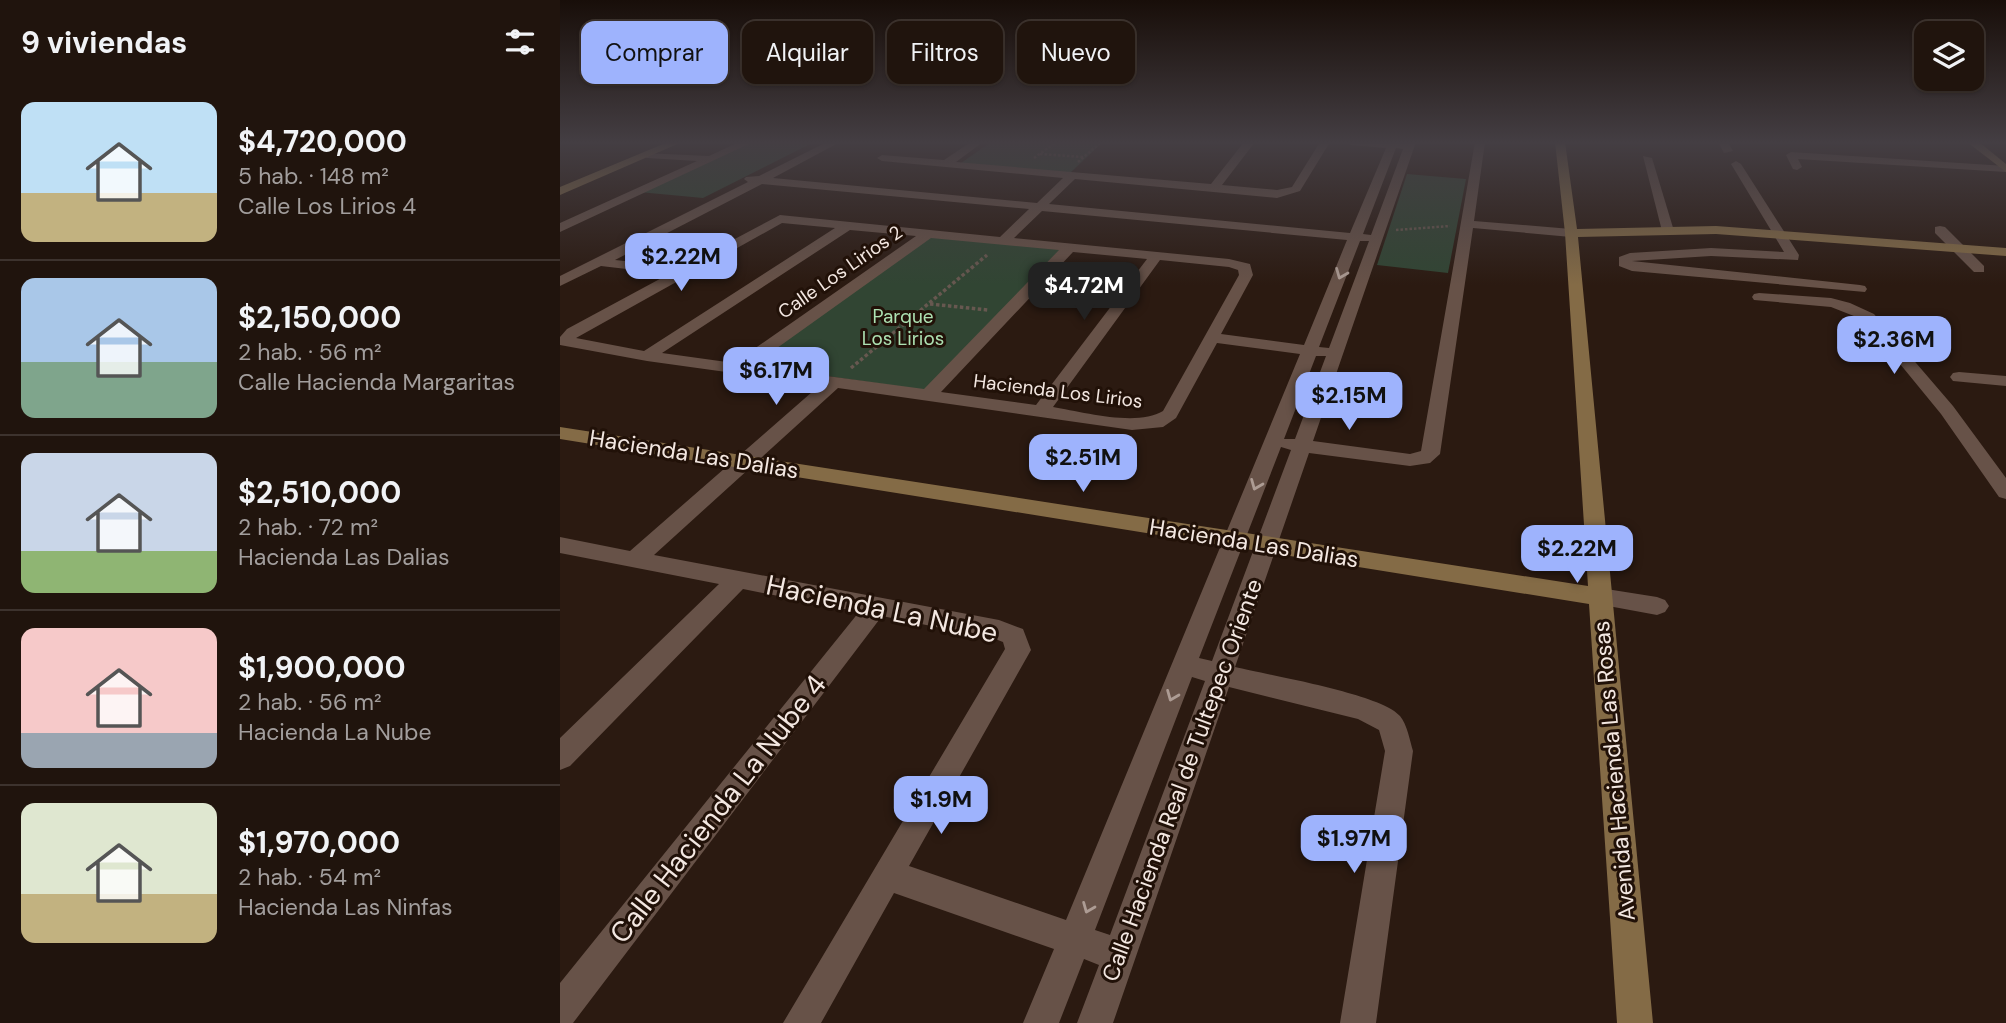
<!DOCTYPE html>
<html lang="es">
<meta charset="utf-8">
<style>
body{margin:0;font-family:"DM Sans",sans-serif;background:#281d16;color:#f1f3f6;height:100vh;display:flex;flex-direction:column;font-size:26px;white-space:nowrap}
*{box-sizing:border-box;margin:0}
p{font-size:23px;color:#a29e9d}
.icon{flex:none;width:38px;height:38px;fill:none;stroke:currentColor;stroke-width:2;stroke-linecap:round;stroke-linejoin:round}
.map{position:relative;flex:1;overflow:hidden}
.sheet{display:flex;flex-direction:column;background:#20140d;width:560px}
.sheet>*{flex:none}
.top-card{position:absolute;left:21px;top:21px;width:665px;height:63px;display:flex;gap:14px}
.tools{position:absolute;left:1354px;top:21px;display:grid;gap:14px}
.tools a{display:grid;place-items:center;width:70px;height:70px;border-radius:14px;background:#20140d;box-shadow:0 2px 5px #0004,0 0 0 2px #3d332e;font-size:35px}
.price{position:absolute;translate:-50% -60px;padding:0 16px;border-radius:14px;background:#9eb3fd;color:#111;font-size:23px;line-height:46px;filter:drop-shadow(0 2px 4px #0008)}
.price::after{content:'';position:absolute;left:50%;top:42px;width:21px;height:16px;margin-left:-10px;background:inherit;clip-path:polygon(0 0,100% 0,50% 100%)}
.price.selected{background:#222;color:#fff}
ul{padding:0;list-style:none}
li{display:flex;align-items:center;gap:21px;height:175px;padding:0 21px}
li+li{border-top:2px solid #3d332e}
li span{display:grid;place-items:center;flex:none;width:196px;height:140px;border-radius:14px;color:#555}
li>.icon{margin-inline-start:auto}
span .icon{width:84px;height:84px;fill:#fffc;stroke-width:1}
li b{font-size:30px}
h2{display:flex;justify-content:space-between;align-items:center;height:84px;padding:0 21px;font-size:30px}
.tag{padding:0 24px;border-radius:14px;background:#20140d;box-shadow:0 2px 5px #0004,0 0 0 2px #3d332e;font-size:24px;line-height:63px}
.tag.selected{background:#9eb3fd;color:#111}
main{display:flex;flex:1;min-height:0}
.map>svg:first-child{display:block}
</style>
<main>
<section class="sheet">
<h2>9 viviendas<svg class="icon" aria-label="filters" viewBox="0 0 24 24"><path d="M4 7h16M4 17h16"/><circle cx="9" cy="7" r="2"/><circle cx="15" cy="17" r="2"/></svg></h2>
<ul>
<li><span style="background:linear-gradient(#bfe0f5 65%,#c2b280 0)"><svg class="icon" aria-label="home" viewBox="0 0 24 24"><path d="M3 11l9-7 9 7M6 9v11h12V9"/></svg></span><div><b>$4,720,000</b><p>5 hab. · 148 m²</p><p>Calle Los Lirios 4</p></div></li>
<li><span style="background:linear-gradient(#a9c7e8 60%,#7fa58c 0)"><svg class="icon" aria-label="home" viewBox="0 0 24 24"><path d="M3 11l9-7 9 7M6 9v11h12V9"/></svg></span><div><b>$2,150,000</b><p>2 hab. · 56 m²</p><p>Calle Hacienda Margaritas</p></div></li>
<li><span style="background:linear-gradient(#c9d6e8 70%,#8fb573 0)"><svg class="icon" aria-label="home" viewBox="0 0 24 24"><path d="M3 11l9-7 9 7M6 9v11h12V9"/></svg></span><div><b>$2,510,000</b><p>2 hab. · 72 m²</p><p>Hacienda Las Dalias</p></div></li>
<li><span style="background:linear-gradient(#f6c9c9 75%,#9aa5b1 0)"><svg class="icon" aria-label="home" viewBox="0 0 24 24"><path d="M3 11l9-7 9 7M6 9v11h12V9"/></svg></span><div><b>$1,900,000</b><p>2 hab. · 56 m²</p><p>Hacienda La Nube</p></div></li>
<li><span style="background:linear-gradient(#dfe7d0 65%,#c2b280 0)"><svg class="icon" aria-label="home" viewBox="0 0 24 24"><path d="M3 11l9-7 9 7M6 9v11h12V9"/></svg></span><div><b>$1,970,000</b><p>2 hab. · 54 m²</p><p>Hacienda Las Ninfas</p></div></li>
</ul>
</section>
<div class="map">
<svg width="1446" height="1023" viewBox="0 0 1446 1023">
<rect width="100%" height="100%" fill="#2b1a11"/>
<g fill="#314533">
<path d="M189,142H254L143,198L79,192Z"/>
<path d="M431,142H543L510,173L401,163Z"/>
<path d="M847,174L906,179L888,273L817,265Z"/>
<path d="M371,234L507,248L364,390L189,365Z"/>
</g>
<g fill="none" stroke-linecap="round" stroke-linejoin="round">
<g stroke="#675850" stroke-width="2.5" stroke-dasharray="2.5 2" stroke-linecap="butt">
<path d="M480,154L523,157"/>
<path d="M474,158L496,142"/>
<path d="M518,162L541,142"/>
<path d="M836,230L890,226"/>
</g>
<g stroke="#675850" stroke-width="3.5" stroke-dasharray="3.5 2.5" stroke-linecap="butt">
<path d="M370,304L428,310"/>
<path d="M291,368L427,255"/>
</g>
<g fill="#675248" fill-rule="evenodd">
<path d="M179,142H193L0,232V223L137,161L87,158L82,155L83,153L149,156Z"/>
<path d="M267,142H280L213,178L477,203L503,178L322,161L317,158L322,155L384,160L411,142H423L396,162L651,184L684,142H695L662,185L717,190L732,187L760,142H770L740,191L717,198L515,179L489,204L790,233L826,148L791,145L786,142H856L753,441L850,454L861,451L915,142H925L914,221L1011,229L1017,233L1011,237L913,228L880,454L870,463L850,466L749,453L675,667C708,675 822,694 840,716C847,724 850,741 853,751L816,1023H780L825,751L819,730L798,719L669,687L553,1023H517L539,965L524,959L499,1023H463L494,949L334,893L261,1023H223L445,649L443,642L435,639L322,616L13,1023H0V983L299,612L183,589L10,766L0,770V738L159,584L0,553V537L70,551L260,385L87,361L0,345V337L7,329L109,274L41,266L0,286V276L188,182L184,179L186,177L199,176ZM836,148L843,149L811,235L803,234ZM202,184L469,209L440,237L220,215L122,267L55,260ZM482,211L787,240L744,345L661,334L693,275L690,264L669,259L454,238ZM222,223L275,228L84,351L16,338ZM290,230L356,236L174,363L102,353ZM371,238L499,250L364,389L192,366ZM800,241H809L769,348L759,347ZM513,252L587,259L476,405L381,392ZM600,260L669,267L678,270L679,275L603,411C577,427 523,412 493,407ZM657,343L740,354L506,920L349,866L471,650L463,629L439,620L94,555L278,388L572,430L603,427L616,418ZM756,356H766L735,439H724ZM721,447L731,450L652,661L639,658ZM632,677L645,681L550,935L535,930Z"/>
<path d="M1158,142H1168L1173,151L1164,153Z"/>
<path d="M1231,152L1446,166V172L1238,159L1242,167L1237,170L1233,169L1226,155Z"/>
<path d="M1083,156L1092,158L1114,231L1113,234H1103L1102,231Z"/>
<path d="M1176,161L1181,164L1239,255L1238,260L1151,256L1072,261L1300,285L1305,286L1307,289L1305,292L1072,271L1059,266V257L1070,253L1151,248L1224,252L1171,164Z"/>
<path d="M1380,226L1385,227L1424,266V272H1414L1375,233V227Z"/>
<path d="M1199,293L1271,298L1290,303L1314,314L1393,406L1446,478V499L1439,497L1381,414L1304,320L1271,307L1194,300L1192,297L1194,294Z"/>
<path d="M1399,372L1446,376V386L1393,381L1390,377L1393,373Z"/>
<path d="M1040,588L1097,597L1105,600L1109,606L1105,612L1097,615L1032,603L1028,597L1032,591Z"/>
</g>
<g fill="#846b46" fill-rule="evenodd">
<path d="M108,142H122L0,195V187Z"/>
<path d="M995,142H1005L1017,229L1156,226L1446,248V256L1156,234L1018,237L1093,1023H1057L1029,604L0,439V427L1028,586L1005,233Z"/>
<path d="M1407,142H1419L1446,164V172Z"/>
</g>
</g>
<defs><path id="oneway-chevron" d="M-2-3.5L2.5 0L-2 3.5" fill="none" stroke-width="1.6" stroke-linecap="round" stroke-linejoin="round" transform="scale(1.75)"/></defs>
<g stroke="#ad9c94">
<use href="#oneway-chevron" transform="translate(781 274) rotate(112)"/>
<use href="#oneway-chevron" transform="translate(696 485) rotate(112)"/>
<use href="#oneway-chevron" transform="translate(612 696) rotate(112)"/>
<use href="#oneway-chevron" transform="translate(528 908) rotate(112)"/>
</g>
<linearGradient id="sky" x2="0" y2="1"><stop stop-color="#180e09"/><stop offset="0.5" stop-color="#443e43"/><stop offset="1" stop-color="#443e43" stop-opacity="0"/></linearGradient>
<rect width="1446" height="285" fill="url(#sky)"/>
<g text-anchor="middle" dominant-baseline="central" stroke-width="6" stroke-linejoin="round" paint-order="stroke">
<g font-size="19" fill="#f3e7e1" stroke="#211108">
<text transform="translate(280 272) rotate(-35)">Calle Los Lirios 2</text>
<text transform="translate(498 391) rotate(7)">Hacienda Los Lirios</text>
</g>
<g font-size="19" fill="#ade1b2" stroke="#211108">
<text x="343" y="316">Parque<tspan x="343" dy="22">Los Lirios</tspan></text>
</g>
<g font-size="23" fill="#f3e7e1" stroke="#211108">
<text transform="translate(134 454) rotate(9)">Hacienda Las Dalias</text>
<text transform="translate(694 543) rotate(9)">Hacienda Las Dalias</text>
<text transform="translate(1054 771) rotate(-95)">Avenida Hacienda Las Rosas</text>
<text transform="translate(622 780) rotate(-70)">Calle Hacienda Real de Tultepec Oriente</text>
</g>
<g font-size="28" fill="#f3e7e1" stroke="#211108">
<text transform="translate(322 609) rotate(12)">Hacienda La Nube</text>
<text transform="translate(158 809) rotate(-52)">Calle Hacienda La Nube 4</text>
</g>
</g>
</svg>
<div class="tools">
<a><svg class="icon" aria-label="layers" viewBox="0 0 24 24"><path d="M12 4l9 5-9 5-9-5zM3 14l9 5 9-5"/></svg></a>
</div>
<b class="price" style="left:121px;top:293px">$2.22M</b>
<b class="price selected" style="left:524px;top:322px">$4.72M</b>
<b class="price" style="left:1334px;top:376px">$2.36M</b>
<b class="price" style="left:216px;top:407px">$6.17M</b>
<b class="price" style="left:789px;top:432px">$2.15M</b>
<b class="price" style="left:523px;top:494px">$2.51M</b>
<b class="price" style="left:1017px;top:585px">$2.22M</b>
<b class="price" style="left:381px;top:836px">$1.9M</b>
<b class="price" style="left:794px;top:875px">$1.97M</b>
<div class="top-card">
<a class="tag selected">Comprar</a>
<a class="tag">Alquilar</a>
<a class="tag">Filtros</a>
<a class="tag">Nuevo</a>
</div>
</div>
</main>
